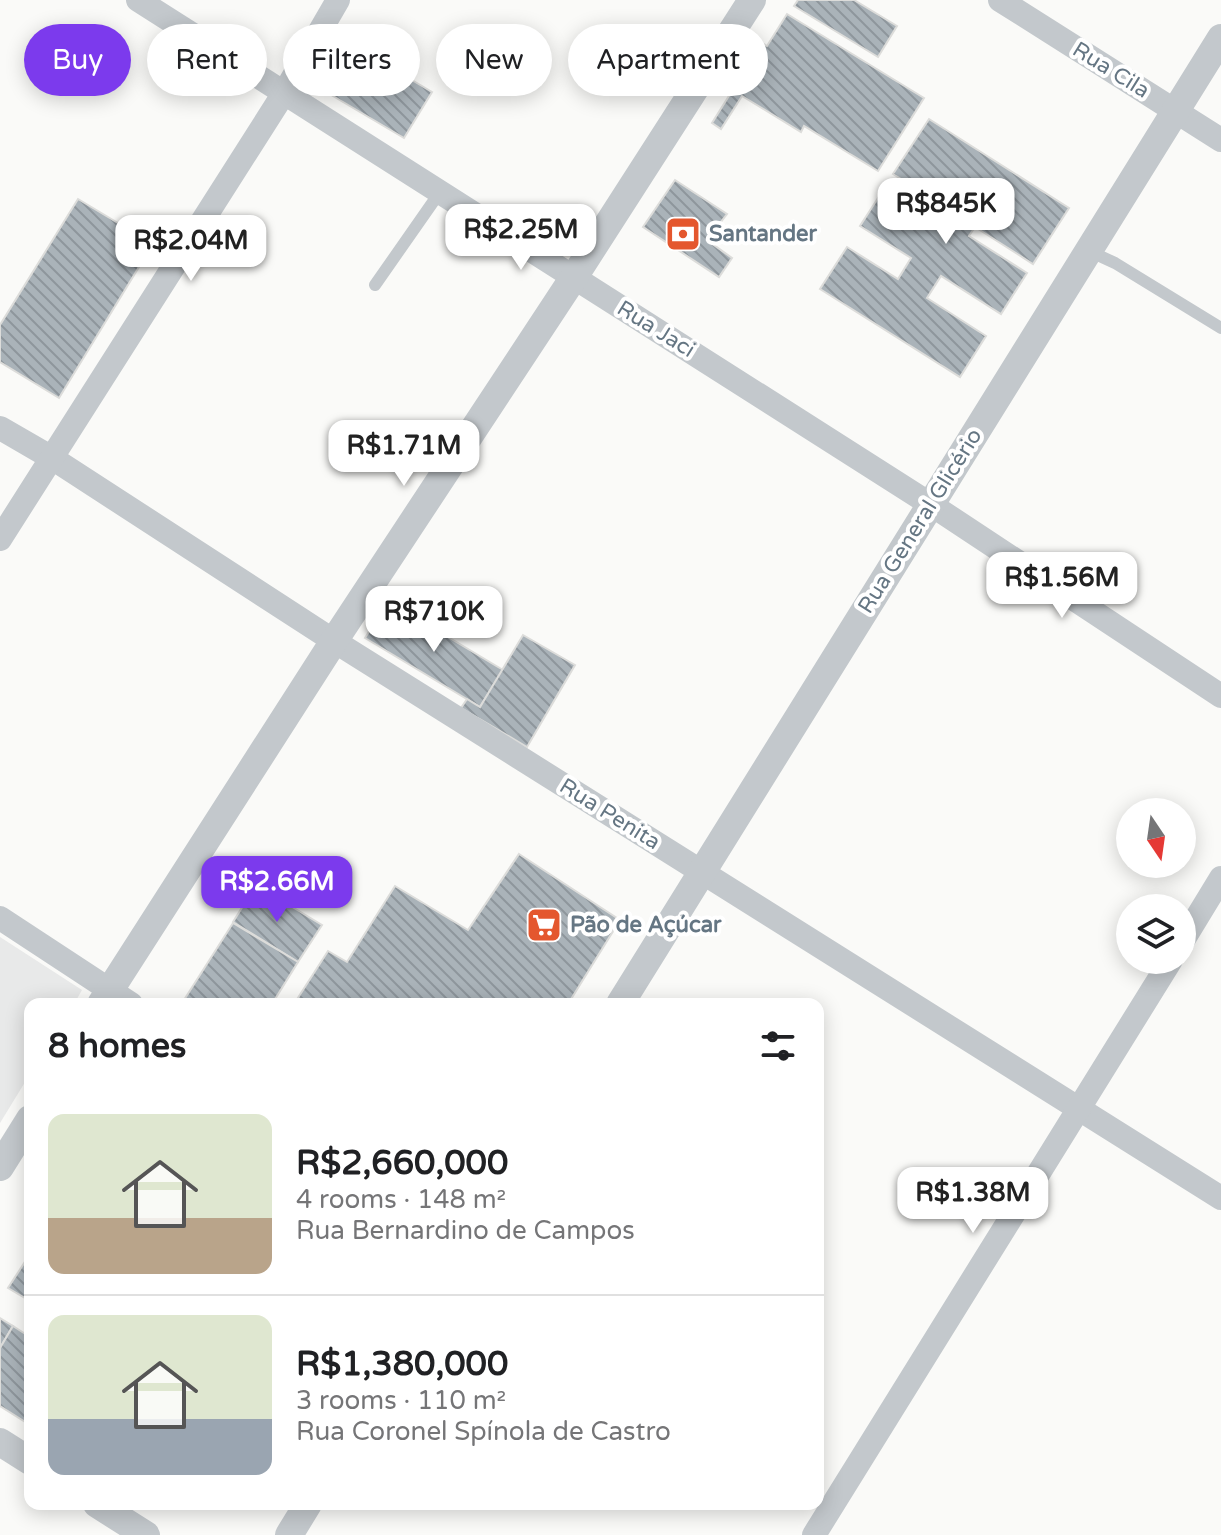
<!DOCTYPE html>
<meta charset="utf-8">
<style>
body{margin:0;font-family:"Varela Round",sans-serif;background:#f2f2f2;color:#202124;height:100vh;display:flex;flex-direction:column;font-size:30px;white-space:nowrap}
*{box-sizing:border-box;margin:0}
p{font-size:26px;color:#757577}
.icon{flex:none;width:44px;height:44px;fill:none;stroke:currentColor;stroke-width:2;stroke-linecap:round;stroke-linejoin:round}
.map{position:relative;flex:1;overflow:hidden}
.details{position:absolute;left:24px;top:998px;width:800px;height:512px;display:flex;flex-direction:column;background:#fff;border-radius:16px;box-shadow:0 4px 20px #0003}
.details>*{flex:none}
.hud{position:absolute;left:24px;top:24px;width:800px;height:72px;display:flex;gap:16px}
.needle{width:52px;rotate:167deg}
.tools{position:absolute;left:1116px;top:798px;display:grid;gap:16px}
.tools a{display:grid;place-items:center;width:80px;height:80px;border-radius:50%;background:#fff;box-shadow:0 4px 20px #0003;font-size:40px}
.price{position:absolute;translate:-50% -68px;padding:0 18px;border-radius:16px;background:#fff;color:#222;font-size:26px;line-height:52px;filter:drop-shadow(0 2px 4px #0008)}
.price::after{content:'';position:absolute;left:50%;top:48px;width:24px;height:18px;margin-left:-12px;background:inherit;clip-path:polygon(0 0,100% 0,50% 100%)}
.price.on{background:#7c3aed;color:#fff}
ul{padding:0;list-style:none}
li{display:flex;align-items:center;gap:24px;height:200px;padding:0 24px}
li+li{border-top:2px solid #e0e0e0}
li span{display:grid;place-items:center;flex:none;width:224px;height:160px;border-radius:16px;color:#555}
li>.icon{margin-inline-start:auto}
span .icon{width:96px;height:96px;fill:#fffc;stroke-width:1}
li b{font-size:34px}
h2{display:flex;justify-content:space-between;align-items:center;height:96px;padding:0 24px;font-size:34px}
.chip{padding:0 28px;border-radius:36px;background:#fff;box-shadow:0 4px 20px #0003;font-size:28px;line-height:72px}
.chip.on{background:#7c3aed;color:#fff}
.map>svg:first-child{display:block}
</style>
<div class="map">
<svg width="1221" height="1535" viewBox="0 0 1221 1535">
<defs>
<pattern id="building-back-hatch" width="6" height="6" patternUnits="userSpaceOnUse" patternTransform="scale(2)"><rect width="6" height="6" fill="#aab3b9"/><path d="M-1 5l2 2M0 0l6 6M5-1l2 2" fill="none" stroke="#8e969c"/></pattern>
</defs>
<rect width="100%" height="100%" fill="#fafaf8"/>
<path fill="#e8e9e9" d="M0,937L82,990L74,1004H30V1074L0,1123Z"/>
<g fill="url(#building-back-hatch)" stroke="#dcdcda" stroke-width="2">
<path d="M798,0H854L897,26L878,57L794,6Z"/>
<path d="M787,14L924,98L878,171L804,126L801,132L742,96L721,129L712,123L762,43L767,46Z"/>
<path d="M343,39L432,92L404,138L316,86Z"/>
<path d="M929,119L1069,208L1033,264L975,227L969,236L1027,273L1001,314L941,276L927,298L986,336L960,377L820,289L847,247L898,279L911,258L860,226L887,184L954,226L960,216L893,174Z"/>
<path d="M675,180L727,214L707,240L732,258L719,277L643,227Z"/>
<path d="M78,199L153,244L59,398L0,362V325Z"/>
<path d="M388,601L503,670L480,707L365,638Z"/>
<path d="M523,635L575,665L527,747L461,708L467,699L480,707Z"/>
<path d="M519,854L620,920L568,1004H294L328,951L347,962L395,886L468,930Z"/>
<path d="M256,885L322,925L298,962L233,922Z"/>
<path d="M233,923L298,962L272,1004H190L184,1000Z"/>
<path d="M30,1254V1301L8,1288Z"/>
<path d="M0,1318L13,1326L0,1348Z"/>
<path d="M13,1326L30,1337V1425L0,1406V1348Z"/>
</g>
<g fill="none" stroke-linecap="round" stroke-linejoin="round">
<g stroke="#c3c8cc" stroke-width="12">
<path d="M1089,251L1115,263L1221,328"/>
<path d="M375,285L440,192"/>
</g>
<g stroke="#c3c8cc" stroke-width="24">
<path d="M138,0L930,504L1221,696"/>
<path d="M1000,0L1221,140"/>
<path d="M0,428L52,458L334,641L1221,1198"/>
<path d="M0,539L284,93L338,0"/>
<path d="M0,918L131,1004"/>
<path d="M1182,942L1221,878"/>
<path d="M814,1535L1171,960"/>
</g>
<g stroke="#c3c8cc" stroke-width="28">
<path d="M101,1004L334,641L574,277L752,0"/>
<path d="M620,1004L1221,38"/>
<path d="M0,1167L30,1119"/>
<path d="M0,1442L30,1461"/>
<path d="M97,1504L146,1535"/>
<path d="M289,1535L308,1504"/>
</g>
</g>
<defs>
<symbol id="bank-square" viewBox="-11 -11 22 22"><rect x="-9" y="-9" width="18" height="18" rx="4" fill="#e4572e" stroke="#fff"/><path d="M-6-4H6V4H-6ZM0-2.3a2.3 2.3 0 1 0 0 4.6a2.3 2.3 0 1 0 0-4.6Z" fill="#fff"/></symbol>
<symbol id="supermarket-square" viewBox="-11 -11 22 22"><rect x="-9" y="-9" width="18" height="18" rx="4" fill="#e4572e" stroke="#fff"/><path d="M-6-5.5h2.5l.6 2H6L4.5 2H-2.5L-4.4-4H-6ZM-1.5 3.2a1.3 1.3 0 1 0 .1 0ZM3 3.2a1.3 1.3 0 1 0 .1 0Z" fill="#fff"/></symbol>
</defs>
<g fill-rule="evenodd">
<use href="#bank-square" x="663" y="214" width="40" height="40"/>
<use href="#supermarket-square" x="524" y="905" width="40" height="40"/>
</g>
<g text-anchor="middle" dominant-baseline="central" stroke-width="8" stroke-linejoin="round" paint-order="stroke">
<g font-size="22" fill="#657683" stroke="#fff">
<text transform="translate(1111 70) rotate(32)">Rua Cila</text>
<text transform="translate(656 329) rotate(32)">Rua Jaci</text>
<text transform="translate(920 521) rotate(-58)">Rua General Glicério</text>
<text transform="translate(610 814) rotate(32)">Rua Penita</text>
</g>
<g font-size="22" font-weight="bold" fill="#657683" stroke="#fff" text-anchor="start">
<text x="709" y="234">Santander</text>
<text x="570" y="925">Pão de Açúcar</text>
</g>
</g>
</svg>
<div class="tools">
<a><svg class="needle" viewBox="-14 -14 28 28"><path d="M0-13l5 13h-10z" fill="#e53935"/><path d="M0 13l5-13h-10z" fill="#757577"/></svg></a>
<a><svg class="icon" aria-label="layers" viewBox="0 0 24 24"><path d="M12 4l9 5-9 5-9-5zM3 14l9 5 9-5"/></svg></a>
</div>
<b class="price" style="left:946px;top:246px">R$845K</b>
<b class="price" style="left:521px;top:272px">R$2.25M</b>
<b class="price" style="left:191px;top:283px">R$2.04M</b>
<b class="price" style="left:404px;top:488px">R$1.71M</b>
<b class="price" style="left:1062px;top:620px">R$1.56M</b>
<b class="price" style="left:434px;top:654px">R$710K</b>
<b class="price on" style="left:277px;top:924px">R$2.66M</b>
<b class="price" style="left:973px;top:1235px">R$1.38M</b>
<div class="hud">
<a class="chip on">Buy</a>
<a class="chip">Rent</a>
<a class="chip">Filters</a>
<a class="chip">New</a>
<a class="chip">Apartment</a>
</div>
<section class="details">
<h2>8 homes<svg class="icon" aria-label="filters" viewBox="0 0 24 24"><path d="M4 7h16M4 17h16"/><circle cx="9" cy="7" r="2"/><circle cx="15" cy="17" r="2"/></svg></h2>
<ul>
<li><span style="background:linear-gradient(#dfe7d0 65%,#b9a48a 0)"><svg class="icon" aria-label="home" viewBox="0 0 24 24"><path d="M3 11l9-7 9 7M6 9v11h12V9"/></svg></span><div><b>R$2,660,000</b><p>4 rooms · 148 m²</p><p>Rua Bernardino de Campos</p></div></li>
<li><span style="background:linear-gradient(#dfe7d0 65%,#9aa5b1 0)"><svg class="icon" aria-label="home" viewBox="0 0 24 24"><path d="M3 11l9-7 9 7M6 9v11h12V9"/></svg></span><div><b>R$1,380,000</b><p>3 rooms · 110 m²</p><p>Rua Coronel Spínola de Castro</p></div></li>
</ul>
</section>
</div>
